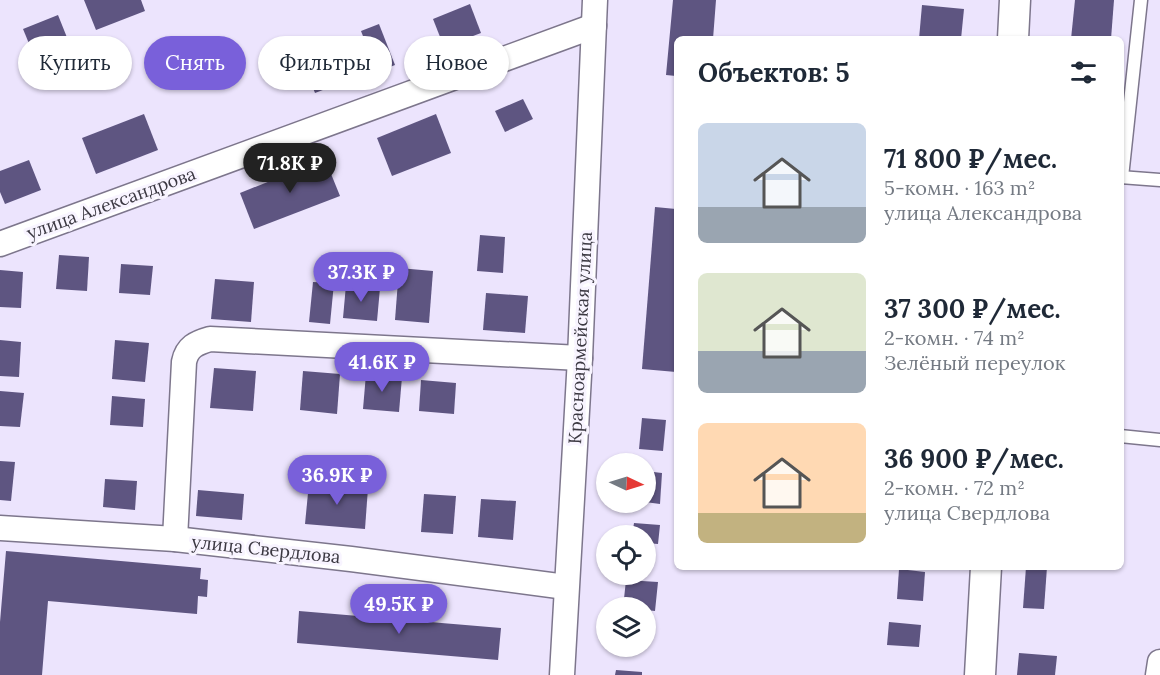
<!DOCTYPE html>
<html lang="ru">
<meta charset="utf-8">
<style>
body{margin:0;font-family:Lora,serif;background:#f6f6f7;color:#1f2937;height:100vh;display:flex;flex-direction:column;font-size:22px;white-space:nowrap}
*{box-sizing:border-box;margin:0}
p{font-size:20px;color:#747a83}
.icon{flex:none;width:33px;height:33px;fill:none;stroke:currentColor;stroke-width:2;stroke-linecap:round;stroke-linejoin:round}
.map{position:relative;flex:1;overflow:hidden}
.details{position:absolute;left:674px;top:36px;width:450px;height:534px;display:flex;flex-direction:column;background:#fff;border-radius:9px;box-shadow:0 2px 4px #0004}
.details>*{flex:none}
.hud{position:absolute;left:18px;top:36px;width:566px;height:54px;display:flex;gap:12px}
.needle{width:39px;rotate:94deg}
.tools{position:absolute;left:596px;top:453px;display:grid;gap:12px}
.tools a{display:grid;place-items:center;width:60px;height:60px;border-radius:50%;background:#fff;box-shadow:0 2px 4px #0004;font-size:30px}
.price{position:absolute;translate:-50% -51px;padding:0 14px;border-radius:21px;background:#7960da;color:#fff;font-size:20px;line-height:39px;filter:drop-shadow(0 2px 3px #0008)}
.price::after{content:'';position:absolute;left:50%;top:36px;width:18px;height:14px;margin-left:-9px;background:inherit;clip-path:polygon(0 0,100% 0,50% 100%)}
.price.on{background:#222;color:#fff}
ul{padding:0;list-style:none}
li{display:flex;align-items:center;gap:18px;height:150px;padding:0 24px}
li span{display:grid;place-items:center;flex:none;width:168px;height:120px;border-radius:9px;color:#555}
li>.icon{margin-inline-start:auto}
span .icon{width:72px;height:72px;fill:#fffc;stroke-width:1}
li b{font-size:26px}
h2{display:flex;justify-content:space-between;align-items:center;height:72px;padding:0 24px;font-size:26px}
.chip{padding:0 21px;border-radius:27px;background:#fff;box-shadow:0 2px 4px #0004;font-size:21px;line-height:54px}
.chip.on{background:#7960da;color:#fff}
.map>svg:first-child{display:block}
</style>
<div class="map">
<svg width="1160" height="675" viewBox="0 0 1160 675">
<rect width="100%" height="100%" fill="#ece4fd"/>
<g fill="#5e5581">
<path d="M84,0H141L145,11L96,30Z"/>
<path d="M673,0H716L713,39H676V76L666,75Z"/>
<path d="M1075,0H1114L1111,39H1071Z"/>
<path d="M470,4L481,33L444,47L433,19Z"/>
<path d="M922,5L964,9L961,39H919Z"/>
<path d="M58,15L72,50L37,63L23,29Z"/>
<path d="M379,24L395,65L377,72L361,31Z"/>
<path d="M329,51L341,83L315,93L302,61Z"/>
<path d="M523,99L533,119L505,132L495,111Z"/>
<path d="M144,114L158,150L96,174L82,138Z"/>
<path d="M436,114L451,153L392,176L377,138Z"/>
<path d="M325,159L340,196L254,229L240,193Z"/>
<path d="M29,160L41,190L5,204L0,192V171Z"/>
<path d="M655,207L676,209V372L642,369Z"/>
<path d="M480,235L505,237L503,273L477,271Z"/>
<path d="M59,255L89,257L87,291L56,289Z"/>
<path d="M121,264L153,266L150,295L119,293Z"/>
<path d="M399,268L433,271L429,323L395,320Z"/>
<path d="M0,270L23,272L21,308L0,307Z"/>
<path d="M215,279L254,282L251,322L211,319Z"/>
<path d="M313,282L334,283L330,324L309,322Z"/>
<path d="M346,285L380,288L377,321L343,318Z"/>
<path d="M486,293L528,296L525,333L483,330Z"/>
<path d="M0,340L21,342L19,377L0,376Z"/>
<path d="M115,340L149,343L145,382L112,379Z"/>
<path d="M214,368L256,371L253,411L210,408Z"/>
<path d="M303,371L340,374L337,414L300,410Z"/>
<path d="M366,374L402,377L399,412L363,409Z"/>
<path d="M421,380L456,383L454,414L419,411Z"/>
<path d="M0,391L24,393L20,427L0,426Z"/>
<path d="M112,396L145,399L143,427L110,425Z"/>
<path d="M642,418L666,420L663,451L639,449Z"/>
<path d="M0,461L15,462L11,501L0,500Z"/>
<path d="M645,471L662,473L660,504L645,502Z"/>
<path d="M105,479L137,481L135,510L103,507Z"/>
<path d="M309,483L368,488L365,529L305,524Z"/>
<path d="M198,490L244,494L242,520L196,516Z"/>
<path d="M424,494L456,496L453,534L421,532Z"/>
<path d="M481,499L516,501L513,540L478,537Z"/>
<path d="M634,523L660,525L658,544L645,543V536H632Z"/>
<path d="M6,551L201,568L200,579L208,580L207,597L198,596L197,614L48,601L42,675H0V622Z"/>
<path d="M1026,567H1047L1044,609L1023,608Z"/>
<path d="M899,569L925,572L923,601L897,599Z"/>
<path d="M626,580L658,582L655,611L645,610V608H623Z"/>
<path d="M299,611L501,628L498,660L297,643Z"/>
<path d="M889,622L921,625L919,647L887,645Z"/>
<path d="M1019,653L1057,656L1055,675H1017Z"/>
<path d="M616,670L642,672V675H615Z"/>
</g>
<g fill="none" stroke-linecap="round" stroke-linejoin="round">
<defs>
<g id="service">
<path d="M1120,177L1160,180"/>
<path d="M1122,177L1141,0"/>
<path d="M1120,436L1160,440"/>
</g>
<g id="minor">
<path d="M0,244L594,26"/>
<path d="M0,528L175,539L351,559L566,587"/>
<path d="M175,539L184,362C187,347 196,343 210,339L580,358"/>
<path d="M562,675L580,358L595,0"/>
<path d="M1158,675L1160,662"/>
</g>
<g id="tertiary">
<path d="M1013,39L1015,0"/>
<path d="M980,675L986,567"/>
</g>
</defs>
<use href="#service" stroke="#7d768c" stroke-width="15"/>
<use href="#minor" stroke="#7d768c" stroke-width="27"/>
<use href="#tertiary" stroke="#7d768c" stroke-width="33"/>
<use href="#service" stroke="#fff" stroke-width="12"/>
<use href="#minor" stroke="#fff" stroke-width="24"/>
<use href="#tertiary" stroke="#fff" stroke-width="30"/>
</g>
<g text-anchor="middle" dominant-baseline="central" stroke-width="6" stroke-linejoin="round" paint-order="stroke">
<g font-size="18" fill="#3b3842" stroke="#f8f4ff">
<text transform="translate(111 203) rotate(-20)">улица Александрова</text>
<text transform="translate(580 338) rotate(-87)">Красноармейская улица</text>
<text transform="translate(266 549) rotate(6)">улица Свердлова</text>
</g>
</g>
</svg>
<div class="tools">
<a><svg class="needle" viewBox="-14 -14 28 28"><path d="M0-13l5 13h-10z" fill="#e53935"/><path d="M0 13l5-13h-10z" fill="#747a83"/></svg></a>
<a><svg class="icon" aria-label="locate" viewBox="0 0 24 24"><circle cx="12" cy="12" r="6"/><path d="M12 2v4M12 18v4M2 12h4M18 12h4"/></svg></a>
<a><svg class="icon" aria-label="layers" viewBox="0 0 24 24"><path d="M12 4l9 5-9 5-9-5zM3 14l9 5 9-5"/></svg></a>
</div>
<b class="price on" style="left:290px;top:194px">71.8K ₽</b>
<b class="price" style="left:361px;top:303px">37.3K ₽</b>
<b class="price" style="left:382px;top:393px">41.6K ₽</b>
<b class="price" style="left:337px;top:506px">36.9K ₽</b>
<b class="price" style="left:399px;top:635px">49.5K ₽</b>
<div class="hud">
<a class="chip">Купить</a>
<a class="chip on">Снять</a>
<a class="chip">Фильтры</a>
<a class="chip">Новое</a>
</div>
<section class="details">
<h2>Объектов: 5<svg class="icon" aria-label="filters" viewBox="0 0 24 24"><path d="M4 7h16M4 17h16"/><circle cx="9" cy="7" r="2"/><circle cx="15" cy="17" r="2"/></svg></h2>
<ul>
<li><span style="background:linear-gradient(#c9d6e8 70%,#9aa5b1 0)"><svg class="icon" aria-label="home" viewBox="0 0 24 24"><path d="M3 11l9-7 9 7M6 9v11h12V9"/></svg></span><div><b>71 800 ₽/мес.</b><p>5-комн. · 163 m²</p><p>улица Александрова</p></div></li>
<li><span style="background:linear-gradient(#dfe7d0 65%,#9aa5b1 0)"><svg class="icon" aria-label="home" viewBox="0 0 24 24"><path d="M3 11l9-7 9 7M6 9v11h12V9"/></svg></span><div><b>37 300 ₽/мес.</b><p>2-комн. · 74 m²</p><p>Зелёный переулок</p></div></li>
<li><span style="background:linear-gradient(#ffd9b3 75%,#c2b280 0)"><svg class="icon" aria-label="home" viewBox="0 0 24 24"><path d="M3 11l9-7 9 7M6 9v11h12V9"/></svg></span><div><b>36 900 ₽/мес.</b><p>2-комн. · 72 m²</p><p>улица Свердлова</p></div></li>
</ul>
</section>
</div>
